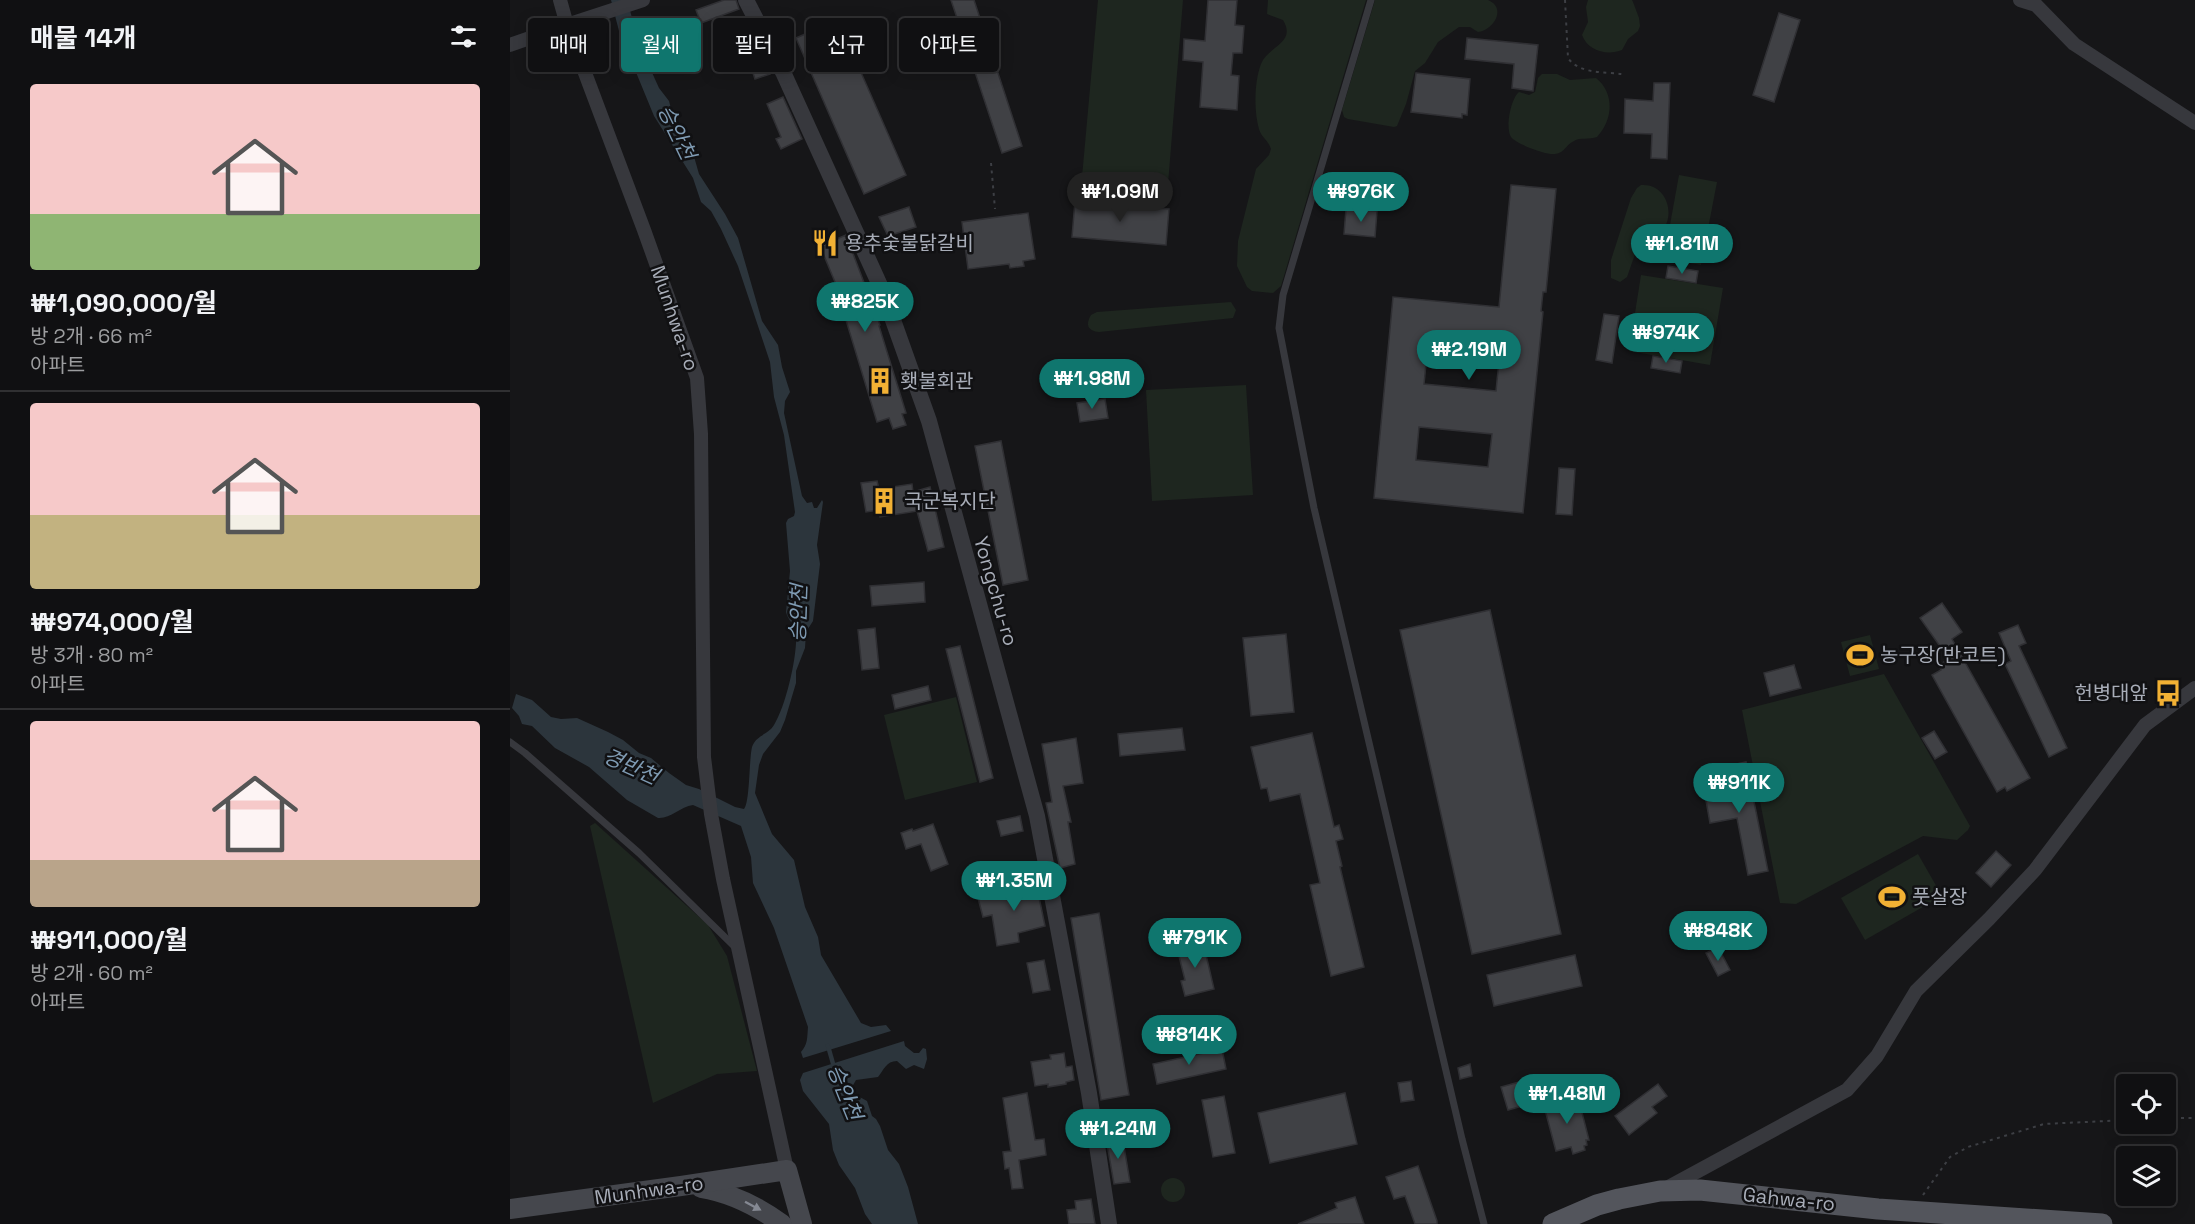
<!DOCTYPE html>
<html lang="ko">
<meta charset="utf-8">
<style>
body{margin:0;font-family:"Space Grotesk","Noto Sans KR",sans-serif;background:#1e1e20;color:#f1f3f6;height:100vh;display:flex;flex-direction:column;font-size:22px;white-space:nowrap}
*{box-sizing:border-box;margin:0}
p{font-size:20px;color:#9c9d9f}
.icon{flex:none;width:33px;height:33px;fill:none;stroke:currentColor;stroke-width:2;stroke-linecap:round;stroke-linejoin:round}
.map{position:relative;flex:1;overflow:hidden}
.side{display:flex;flex-direction:column;background:#101012;width:510px}
.side>*{flex:none}
.guide{position:absolute;left:18px;top:18px;width:570px;height:54px;display:flex;gap:12px}
.fabs{position:absolute;left:1606px;top:1074px;display:grid;gap:12px}
.fabs a{display:grid;place-items:center;width:60px;height:60px;border-radius:6px;background:#101012;box-shadow:0 3px 15px #0003,0 0 0 2px #303032;font-size:30px}
.price{position:absolute;translate:-50% -51px;padding:0 14px;border-radius:21px;background:#0f766e;color:#fff;font-size:20px;line-height:39px;filter:drop-shadow(0 2px 3px #0008)}
.price::after{content:'';position:absolute;left:50%;top:36px;width:18px;height:14px;margin-left:-9px;background:inherit;clip-path:polygon(0 0,100% 0,50% 100%)}
.price.active{background:#222;color:#fff}
ul{padding:0;list-style:none}
li{display:grid;align-content:center;gap:12px;height:318px;padding:0 30px}
li+li{border-top:2px solid #303032}
li span{display:grid;place-items:center;height:186px;border-radius:6px;color:#555}
li>.icon{margin-inline-start:auto}
span .icon{width:108px;height:108px;fill:#fffc;stroke-width:1}
li b{font-size:26px}
h2{display:flex;justify-content:space-between;align-items:center;height:72px;padding:0 30px;font-size:26px}
.tag{padding:0 21px;border-radius:6px;background:#101012;box-shadow:0 3px 15px #0003,0 0 0 2px #303032;font-size:21px;line-height:54px}
.tag.active{background:#0f766e;color:#fff}
main{display:flex;flex:1;min-height:0}
.map>svg:first-child{display:block}
</style>
<main>
<section class="side">
<h2>매물 14개<svg class="icon" aria-label="filters" viewBox="0 0 24 24"><path d="M4 7h16M4 17h16"/><circle cx="9" cy="7" r="2"/><circle cx="15" cy="17" r="2"/></svg></h2>
<ul>
<li><span style="background:linear-gradient(#f6c9c9 70%,#8fb573 0)"><svg class="icon" aria-label="home" viewBox="0 0 24 24"><path d="M3 11l9-7 9 7M6 9v11h12V9"/></svg></span><div><b>₩1,090,000/월</b><p>방 2개 · 66 m²</p><p>아파트</p></div></li>
<li><span style="background:linear-gradient(#f6c9c9 60%,#c2b280 0)"><svg class="icon" aria-label="home" viewBox="0 0 24 24"><path d="M3 11l9-7 9 7M6 9v11h12V9"/></svg></span><div><b>₩974,000/월</b><p>방 3개 · 80 m²</p><p>아파트</p></div></li>
<li><span style="background:linear-gradient(#f6c9c9 75%,#b9a48a 0)"><svg class="icon" aria-label="home" viewBox="0 0 24 24"><path d="M3 11l9-7 9 7M6 9v11h12V9"/></svg></span><div><b>₩911,000/월</b><p>방 2개 · 60 m²</p><p>아파트</p></div></li>
</ul>
</section>
<div class="map">
<svg width="1685" height="1224" viewBox="0 0 1685 1224">
<rect width="100%" height="100%" fill="#161618"/>
<g fill="#1e261f">
<path d="M588,0H673L658,184L572,177Z"/>
<path d="M758,0H856L771,286L763,293L742,291L737,287L727,266L728,241L746,169L759,155L761,149C759,141 751,137 749,129C744,112 744,82 751,64C758,46 787,43 773,20L757,14Z"/>
<path d="M865,0H978C997,8 984,30 968,32L960,27H949L928,42L915,63L905,71L896,104L887,126L884,127L838,119L834,117L832,110Z"/>
<path d="M1078,0H1122L1123,2L1129,18L1130,26L1128,31L1118,39L1112,50C1097,56 1078,51 1072,35L1078,22L1076,7Z"/>
<path d="M1032,74H1047L1060,80L1086,78C1105,93 1103,120 1087,137C1079,140 1070,137 1064,141C1056,144 1055,153 1045,154C1036,155 1006,144 1001,137C995,128 1001,98 1009,92L1019,95L1025,92L1028,78Z"/>
<path d="M1169,175L1207,182L1191,265L1154,258Z"/>
<path d="M1131,185C1158,183 1168,219 1148,235C1142,239 1136,238 1130,240L1117,277L1110,282L1101,278V260L1121,198L1127,188Z"/>
<path d="M1131,275L1213,288L1200,365L1119,351Z"/>
<path d="M721,302L726,310L723,318L589,332C578,331 575,325 581,315L587,312Z"/>
<path d="M736,385L743,495L642,501L636,390Z"/>
<path d="M1360,635L1369,669L1340,676L1331,642Z"/>
<path d="M1374,674L1460,826L1458,830L1447,840L1413,836L1286,904L1270,903L1232,710Z"/>
<path d="M446,697L467,782L395,800L374,715Z"/>
<path d="M85,823L198,925L217,956L247,1071L207,1074L143,1103L80,826Z"/>
<path d="M1408,854L1432,896L1355,940L1331,898Z"/>
<circle cx="663" cy="1190" r="12"/>
</g>
<g fill="#2c353c">
<path d="M101,0H117L130,46L149,88L159,101L166,128L181,146L189,174L215,214L228,238L252,321L268,345L272,367L280,392L275,401L274,413L292,496L297,503L302,502L304,508H307L312,500L313,502L307,545L310,564L303,621L296,632L295,648L286,671V683L275,720L270,732L253,754L249,765L245,793L262,834L284,860L295,907L308,937L311,955L351,1023L361,1027L376,1025L381,1031L293,1058L291,1052C298,1044 297,1038 298,1027L264,928L243,883L241,857L231,826L183,805C170,807 160,819 148,818L117,800L79,767L45,748L22,726L12,724L9,716L2,708L6,694L22,700L41,717L51,719L67,718L98,732L113,740L129,753L141,758L159,773L176,785L189,789L225,807L234,809C240,802 239,759 242,747C246,735 258,735 264,725C276,706 288,654 286,632C285,624 278,621 276,612L280,571L276,523L278,519L284,516L285,512L274,435L264,397L260,362L228,266L211,229L201,211L191,202L183,178L144,116L109,31Z"/>
<path d="M394,1041L395,1046L404,1053H409L413,1048L416,1049L417,1059L414,1069L404,1065L396,1069L387,1061C376,1061 374,1070 368,1077L346,1080L342,1087L346,1095L357,1101L362,1116L366,1119L370,1126L378,1150L389,1164L398,1187L408,1224H362L355,1214L345,1188L329,1165L323,1150L319,1124L293,1091L290,1080L293,1073Z"/>
</g>
<g fill="none" stroke-linecap="round" stroke-linejoin="round">
<path stroke="#2c353c" stroke-width="4.5" d="M318,1046L324,1067"/>
</g>
<g fill="#404145" stroke="#303034" stroke-width="1.5" fill-rule="evenodd">
<path d="M214,0H226L229,9L191,23L186,10Z"/>
<path d="M441,0H464L512,146L492,153Z"/>
<path d="M698,0H727L725,25L734,26L732,53H723L721,75L729,76L727,110L690,107L693,62L673,60L674,39L695,41Z"/>
<path d="M1269,13L1290,20L1264,102L1243,95Z"/>
<path d="M328,20L396,175L354,194L286,38Z"/>
<path d="M957,38L1028,45L1023,91L1002,88L1004,64L955,59Z"/>
<path d="M249,47L260,74L245,79L236,52Z"/>
<path d="M906,73L960,79L957,115L952,114V118L901,112Z"/>
<path d="M1144,83H1160L1157,159L1141,158L1142,134L1114,133L1115,99L1143,101Z"/>
<path d="M273,97L292,139L271,149L266,139L271,137L257,104Z"/>
<path d="M1001,185L1046,189L1036,292H1033L1031,311L1033,312L1013,513L864,498L883,297L989,307ZM918,344L990,351L986,391L914,384ZM909,427L982,434L978,467L906,460Z"/>
<path d="M565,201L659,209L656,245L562,237Z"/>
<path d="M399,207L406,227L378,236L369,217Z"/>
<path d="M836,209L867,211L865,237L834,234Z"/>
<path d="M518,213L525,259L513,261L514,266L500,268L499,264L458,269L452,222Z"/>
<path d="M336,235L370,325L369,326L396,413L392,414L396,425L383,429L379,418L367,422L332,307L335,306L310,246Z"/>
<path d="M1158,266L1188,271L1186,283L1156,278Z"/>
<path d="M1094,314L1109,316L1102,363L1086,360Z"/>
<path d="M1143,356L1172,361L1170,373L1141,368Z"/>
<path d="M595,399L598,418L570,422L567,403Z"/>
<path d="M491,441L518,580L493,585L465,446Z"/>
<path d="M1049,468L1065,469L1062,515L1046,514Z"/>
<path d="M367,481L369,489L402,484L403,492L420,487L434,547L418,551L407,511L370,517L369,510L356,512L351,483Z"/>
<path d="M414,582L415,602L362,606L360,586Z"/>
<path d="M1432,603L1452,632L1442,639L1520,778L1497,791L1495,787L1487,792L1422,675L1431,670L1429,665L1439,659L1410,618Z"/>
<path d="M980,610L1051,934L962,954L890,630Z"/>
<path d="M1508,625L1516,643L1509,646L1557,748L1539,757L1495,664L1501,661L1489,633Z"/>
<path d="M365,628L369,668L352,670L348,630Z"/>
<path d="M776,634L784,712L741,716L733,638Z"/>
<path d="M450,646L483,778L470,782L436,649Z"/>
<path d="M1284,665L1291,688L1260,696L1254,673Z"/>
<path d="M418,686L421,700L385,709L382,695Z"/>
<path d="M672,728L675,750L610,756L608,734Z"/>
<path d="M1424,731L1437,752L1425,759L1412,738Z"/>
<path d="M802,733L824,827L829,825L833,839L826,841L832,866L830,867L854,967L821,976L800,885L810,883L790,794L760,801L757,788L751,789L741,747Z"/>
<path d="M566,738L573,783L553,786L561,822H558L565,864L550,868L536,803L542,802L532,744Z"/>
<path d="M1236,762L1258,871L1238,875L1227,818L1200,823L1194,789L1220,785L1217,766Z"/>
<path d="M510,816L513,831L491,836L487,821Z"/>
<path d="M423,824L438,864L421,871L411,844L396,849L391,833L402,829L403,831Z"/>
<path d="M1486,851L1501,865L1481,887L1466,873Z"/>
<path d="M525,878L535,926L508,933L509,942L487,946L482,915L473,917L468,898L504,890L502,885Z"/>
<path d="M589,913L619,1095L591,1100L561,918Z"/>
<path d="M693,942L704,989L675,996L671,981L675,980L667,948Z"/>
<path d="M1208,947L1220,970L1208,976L1196,953Z"/>
<path d="M1065,955L1072,986L984,1006L977,975Z"/>
<path d="M534,960L540,990L523,993L517,963Z"/>
<path d="M712,1049L716,1069L647,1084L643,1064Z"/>
<path d="M554,1053L556,1067L562,1066L564,1080L556,1082V1084L538,1087V1084L525,1086L521,1062L541,1059L540,1055Z"/>
<path d="M960,1064L962,1076L950,1079L948,1068Z"/>
<path d="M1031,1076L1037,1099L998,1110L991,1087Z"/>
<path d="M901,1081L904,1100L891,1102L888,1083Z"/>
<path d="M1148,1084L1157,1096L1142,1107L1147,1113L1119,1135L1105,1116Z"/>
<path d="M517,1093L525,1140L534,1139L536,1155L509,1160L513,1188L502,1189L499,1168L495,1169L493,1152L501,1151L493,1098Z"/>
<path d="M835,1093L847,1144L760,1163L748,1113Z"/>
<path d="M714,1096L725,1153L703,1157L692,1100Z"/>
<path d="M1068,1097L1079,1140H1076L1077,1145L1074,1146L1075,1150L1063,1154L1061,1147L1046,1151L1034,1106Z"/>
<path d="M652,1115L657,1137L618,1144L614,1122Z"/>
<path d="M612,1135L620,1182L604,1184L596,1138Z"/>
<path d="M908,1166L927,1221V1224H905L895,1196L884,1199L876,1177Z"/>
<path d="M845,1197L854,1224H788L827,1208L825,1203Z"/>
<path d="M581,1199L585,1224H559L557,1210L566,1209L565,1201Z"/>
</g>
<g fill="none" stroke-linecap="round" stroke-linejoin="round">
<g stroke="#3d3f44" stroke-width="2" stroke-dasharray="3 4.5" stroke-linecap="butt">
<path d="M1055,0L1058,58C1069,74 1095,72 1112,74"/>
<path d="M481,163L485,209"/>
<path d="M1656,1118H1685"/>
<path d="M1413,1195L1440,1157L1458,1147L1534,1124L1617,1120"/>
</g>
<g stroke="#37383d" stroke-width="7">
<path d="M861,0L773,295L769,328L804,508L952,1139L974,1224"/>
<path d="M0,742L15,753L129,853L226,948"/>
</g>
<g stroke="#37383d" stroke-width="14">
<path d="M133,0L57,25L134,230L187,378L191,434L194,757L201,814L213,879L277,1170"/>
<path d="M1510,0L1526,5L1564,44L1685,123"/>
<path d="M0,45L57,25L50,0"/>
<path d="M1155,1189L1337,1090L1367,1056L1406,991L1479,919L1525,870L1635,725L1685,688"/>
</g>
<path stroke="#37383d" stroke-width="16" d="M236,0L273,72L373,292L419,421L527,816L579,1093L599,1224"/>
<g stroke="#45474d" stroke-width="20">
<path d="M191,1188C222,1193 247,1206 272,1224"/>
<path d="M0,1209L171,1186L277,1170L292,1224"/>
</g>
<path stroke="#53555c" stroke-width="21" d="M1043,1224L1087,1205L1109,1199L1150,1191L1190,1190L1368,1209L1592,1224"/>
</g>
<defs><path id="oneway-solid" d="M-6-.8H1V-3.2L6.5 0L1 3.2V.8H-6Z" transform="scale(1.5)"/></defs>
<use fill="#858993" href="#oneway-solid" transform="translate(243 1206) rotate(28)"/>
<defs>
<symbol id="restaurant-bare" viewBox="-9 -9 18 18"><path d="M-5-6h1v4h1v-4h1v4h1v-4h1v5L-1.5 .5V6h-2V.5L-5-1ZM5-6V6H3V1.5H1.5Q1.5-4 5-6Z" fill="#f2b134" stroke="#111113" stroke-width="2.5" paint-order="stroke"/></symbol>
<symbol id="building-bare" viewBox="-9 -9 18 18"><path d="M-4-6H4V6H1V3H-1V6H-4ZM-2.5-4.3h1.7v1.8h-1.7ZM.8-4.3h1.7v1.8H.8ZM-2.5-1h1.7V.8h-1.7ZM.8-1h1.7V.8H.8Z" fill="#f2b134" stroke="#111113" stroke-width="2.5" paint-order="stroke"/></symbol>
<symbol id="stadium-bare" viewBox="-9 -9 18 18"><path d="M0-5a6.5 5 0 1 0 0 10a6.5 5 0 1 0 0-10ZM-3.5-1.8h7v3.6h-7Z" fill="#f2b134" stroke="#111113" stroke-width="2.5" paint-order="stroke"/></symbol>
<symbol id="bus-bare" viewBox="-9 -9 18 18"><path d="M-5-6H5V4H4V6H2V4H-2V6H-4V4H-5ZM-3.5-4V0h7V-4ZM-3.5 1.2v1.5H-2V1.2ZM2 1.2v1.5H3.5V1.2Z" fill="#f2b134" stroke="#111113" stroke-width="2.5" paint-order="stroke"/></symbol>
</defs>
<g fill-rule="evenodd">
<use href="#restaurant-bare" x="296" y="224" width="38" height="38"/>
<use href="#building-bare" x="351" y="362" width="38" height="38"/>
<use href="#building-bare" x="355" y="482" width="38" height="38"/>
<use href="#stadium-bare" x="1331" y="636" width="38" height="38"/>
<use href="#bus-bare" x="1639" y="674" width="38" height="38"/>
<use href="#stadium-bare" x="1363" y="878" width="38" height="38"/>
</g>
<g text-anchor="middle" dominant-baseline="central" stroke-width="5" stroke-linejoin="round" paint-order="stroke">
<g font-size="20" fill="#a8adb8" stroke="#111113" text-anchor="start">
<text x="335" y="243">용추숯불닭갈비</text>
<text x="390" y="381">횃불회관</text>
<text x="394" y="501">국군복지단</text>
<text x="1370" y="655">농구장(반코트)</text>
<text x="1638" y="693" text-anchor="end">헌병대앞</text>
<text x="1402" y="897">풋살장</text>
</g>
<g font-size="20" fill="#a8adb8" stroke="#111113">
<text transform="translate(165 318) rotate(71)">Munhwa-ro</text>
<text transform="translate(486 591) rotate(74)">Yongchu-ro</text>
<text transform="translate(139 1190) rotate(-8)">Munhwa-ro</text>
<text transform="translate(1279 1199) rotate(6)">Gahwa-ro</text>
</g>
<g font-size="21" font-style="italic" fill="#7f9bb3" stroke="#111113">
<text transform="translate(167 132) rotate(64)">승안천</text>
<text transform="translate(288 613) rotate(-88)">승안천</text>
<text transform="translate(121 766) rotate(24)">경반천</text>
<text transform="translate(335 1092) rotate(68)">승안천</text>
</g>
</g>
</svg>
<div class="fabs">
<a><svg class="icon" aria-label="locate" viewBox="0 0 24 24"><circle cx="12" cy="12" r="6"/><path d="M12 2v4M12 18v4M2 12h4M18 12h4"/></svg></a>
<a><svg class="icon" aria-label="layers" viewBox="0 0 24 24"><path d="M12 4l9 5-9 5-9-5zM3 14l9 5 9-5"/></svg></a>
</div>
<b class="price active" style="left:610px;top:223px">₩1.09M</b>
<b class="price" style="left:851px;top:223px">₩976K</b>
<b class="price" style="left:1172px;top:275px">₩1.81M</b>
<b class="price" style="left:355px;top:333px">₩825K</b>
<b class="price" style="left:1156px;top:364px">₩974K</b>
<b class="price" style="left:959px;top:381px">₩2.19M</b>
<b class="price" style="left:582px;top:410px">₩1.98M</b>
<b class="price" style="left:1229px;top:814px">₩911K</b>
<b class="price" style="left:504px;top:912px">₩1.35M</b>
<b class="price" style="left:1208px;top:962px">₩848K</b>
<b class="price" style="left:685px;top:969px">₩791K</b>
<b class="price" style="left:679px;top:1066px">₩814K</b>
<b class="price" style="left:1057px;top:1125px">₩1.48M</b>
<b class="price" style="left:608px;top:1160px">₩1.24M</b>
<div class="guide">
<a class="tag">매매</a>
<a class="tag active">월세</a>
<a class="tag">필터</a>
<a class="tag">신규</a>
<a class="tag">아파트</a>
</div>
</div>
</main>
